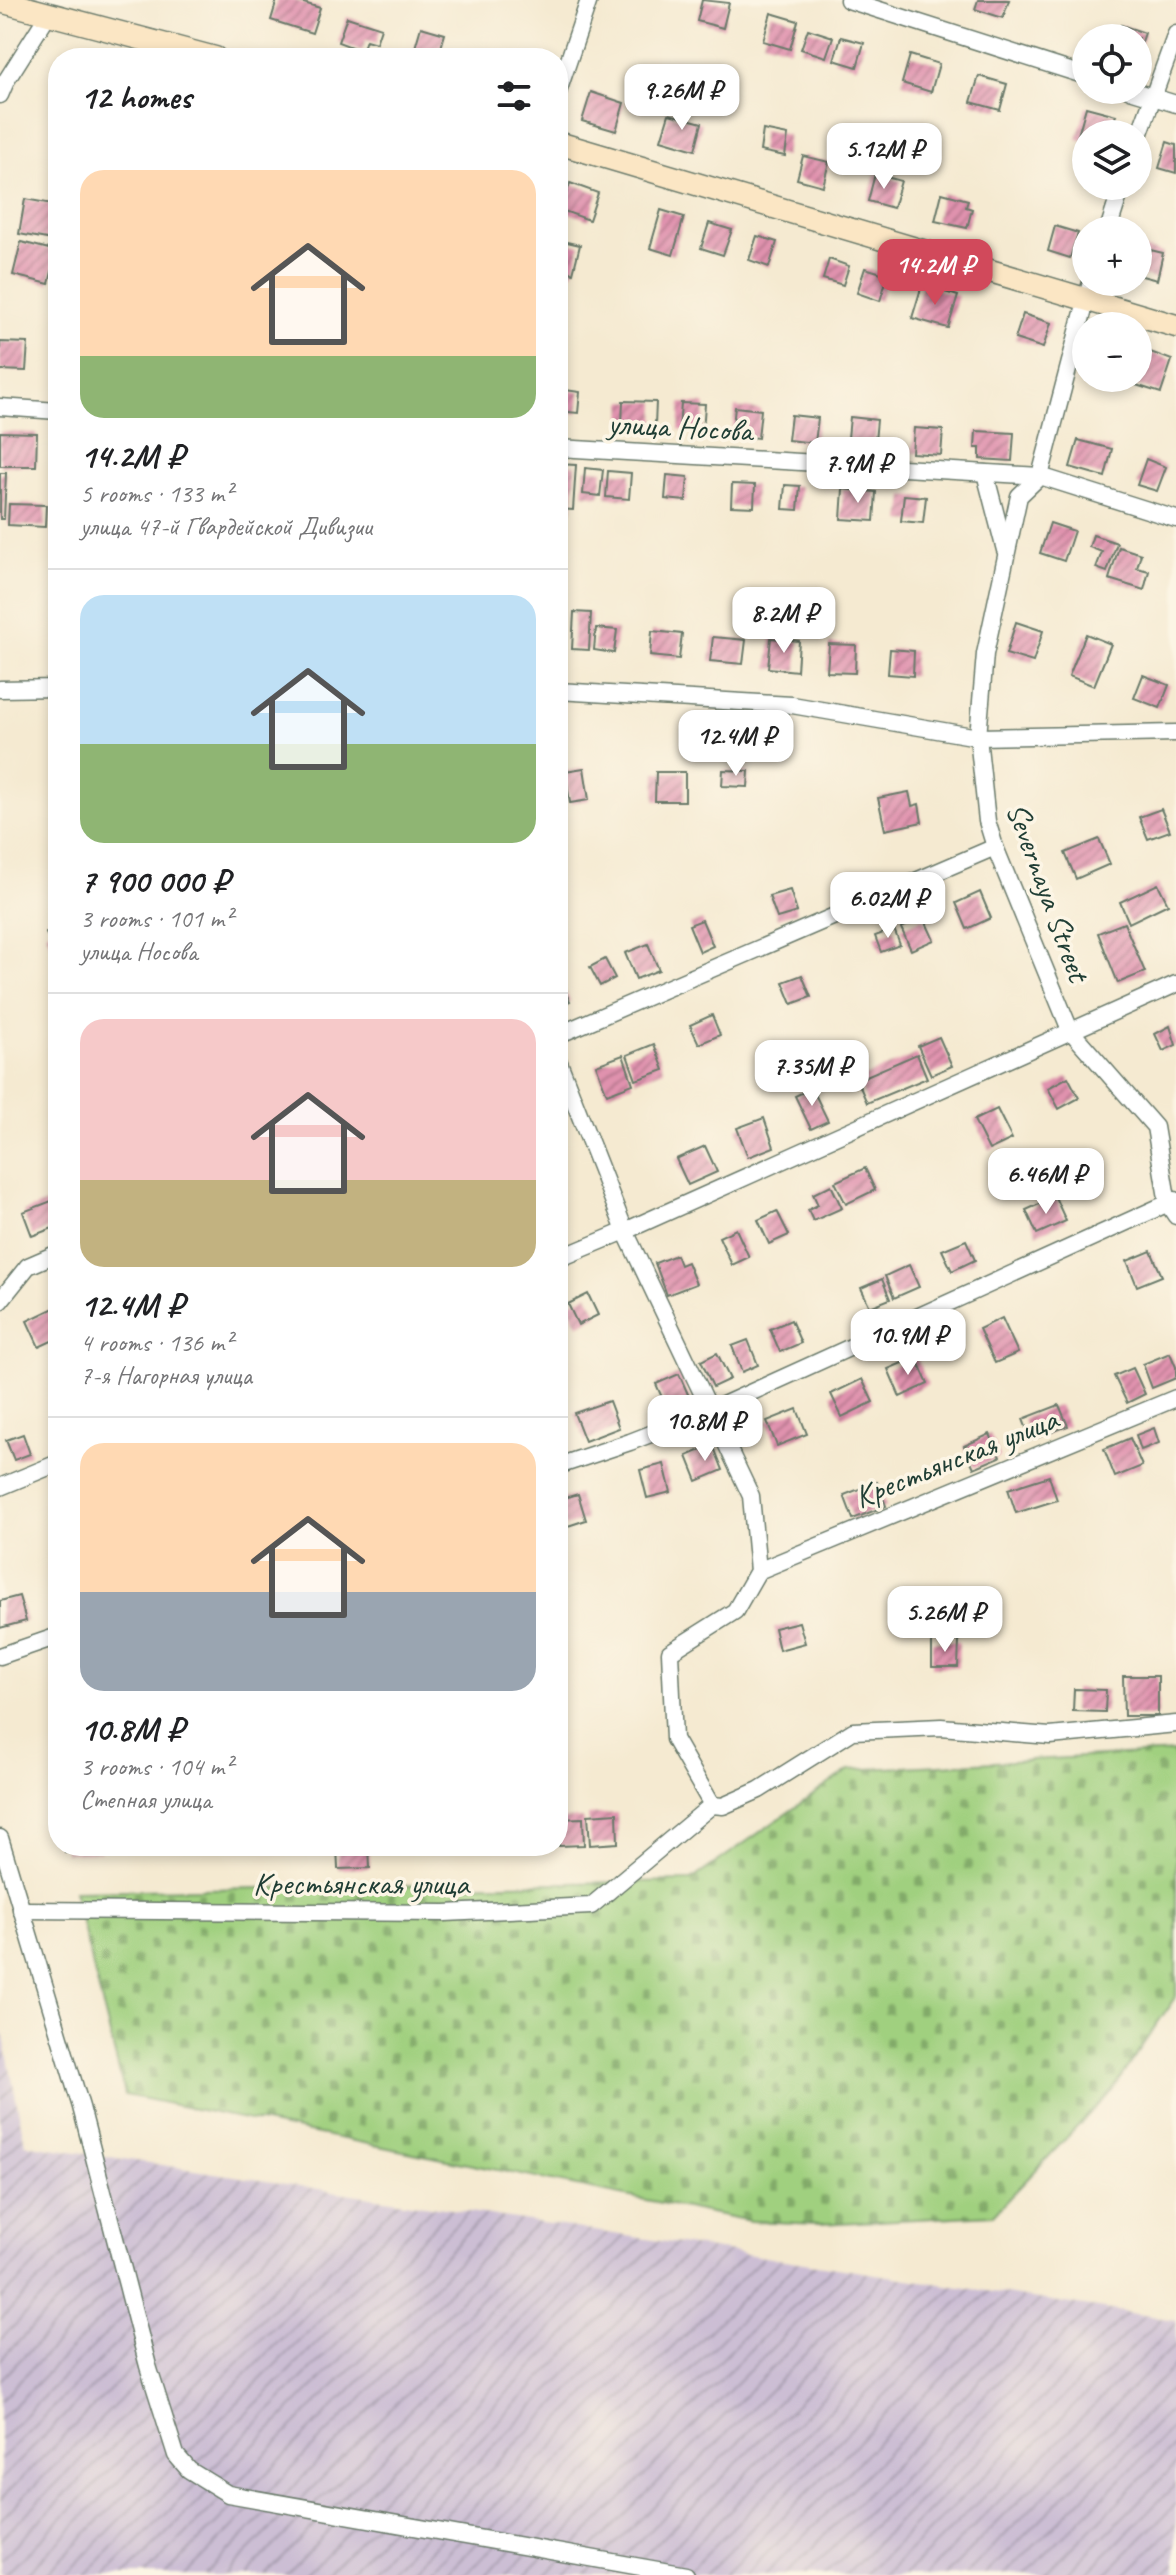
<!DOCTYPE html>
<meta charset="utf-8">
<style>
body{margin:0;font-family:Caveat,sans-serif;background:#f6f6f6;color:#202124;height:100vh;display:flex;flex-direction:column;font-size:30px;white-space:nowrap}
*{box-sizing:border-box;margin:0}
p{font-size:26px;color:#757577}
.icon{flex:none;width:44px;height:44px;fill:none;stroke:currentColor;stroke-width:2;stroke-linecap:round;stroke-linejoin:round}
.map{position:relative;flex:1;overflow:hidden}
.side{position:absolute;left:48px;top:48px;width:520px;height:1808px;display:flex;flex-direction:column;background:#fff;border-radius:32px;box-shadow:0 4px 12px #0003}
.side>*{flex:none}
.fabs{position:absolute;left:1072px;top:24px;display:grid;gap:16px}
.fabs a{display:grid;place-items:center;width:80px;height:80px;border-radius:50%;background:#fff;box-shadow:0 4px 12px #0003;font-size:40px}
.price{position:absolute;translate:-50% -68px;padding:0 18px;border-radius:16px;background:#fff;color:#222;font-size:26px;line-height:52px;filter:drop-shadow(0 2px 4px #0008)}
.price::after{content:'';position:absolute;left:50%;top:48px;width:24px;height:18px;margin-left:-12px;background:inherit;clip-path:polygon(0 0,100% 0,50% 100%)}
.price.current{background:#d1495b;color:#fff}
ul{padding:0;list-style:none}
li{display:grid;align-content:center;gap:16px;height:424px;padding:0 32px}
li+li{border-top:2px solid #e0e0e0}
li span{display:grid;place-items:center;height:248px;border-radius:24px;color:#555}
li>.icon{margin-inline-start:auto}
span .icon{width:144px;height:144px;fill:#fffc;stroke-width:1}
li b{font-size:34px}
h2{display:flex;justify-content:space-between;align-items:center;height:96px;padding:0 32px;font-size:34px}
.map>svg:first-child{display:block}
</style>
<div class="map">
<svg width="1176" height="2575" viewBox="0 0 1176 2575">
<defs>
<pattern id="industrial-furrows" width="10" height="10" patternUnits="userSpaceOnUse" patternTransform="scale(2)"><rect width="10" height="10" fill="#ccbed4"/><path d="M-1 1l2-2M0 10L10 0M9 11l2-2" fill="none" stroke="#a59cad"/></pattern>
<pattern id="cemetery-stones" width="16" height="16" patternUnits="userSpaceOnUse" patternTransform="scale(2)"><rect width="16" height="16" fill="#a0d07f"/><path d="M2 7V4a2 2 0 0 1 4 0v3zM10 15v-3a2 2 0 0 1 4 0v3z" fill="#82aa69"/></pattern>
<pattern id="building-hatch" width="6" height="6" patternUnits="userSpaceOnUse" patternTransform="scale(2)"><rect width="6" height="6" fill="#e092ae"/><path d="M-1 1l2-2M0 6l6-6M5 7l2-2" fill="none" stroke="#b5788e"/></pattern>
</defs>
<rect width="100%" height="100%" fill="#fcf5e5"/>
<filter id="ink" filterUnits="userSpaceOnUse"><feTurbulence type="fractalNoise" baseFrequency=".0125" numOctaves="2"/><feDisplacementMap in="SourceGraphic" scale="16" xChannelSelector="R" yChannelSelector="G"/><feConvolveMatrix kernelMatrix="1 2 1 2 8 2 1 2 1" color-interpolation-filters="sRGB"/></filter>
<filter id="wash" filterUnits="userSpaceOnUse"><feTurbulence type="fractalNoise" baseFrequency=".006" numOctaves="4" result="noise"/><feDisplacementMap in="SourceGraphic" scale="32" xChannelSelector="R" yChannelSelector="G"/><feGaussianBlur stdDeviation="1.8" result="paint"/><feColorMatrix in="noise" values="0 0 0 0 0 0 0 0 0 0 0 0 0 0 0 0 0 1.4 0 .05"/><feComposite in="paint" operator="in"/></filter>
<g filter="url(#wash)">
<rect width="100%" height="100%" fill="#f5ead1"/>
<path fill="url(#industrial-furrows)" d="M0,2017L25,2144L1176,2320V2575H0Z"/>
<path fill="url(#cemetery-stones)" stroke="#60865a" stroke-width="2" d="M1176,1752V1996L1112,2090L993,2215L819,2224L750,2221L125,2095L74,1891L690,1881L849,1770Z"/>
<g id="blocks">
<g fill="url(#building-hatch)">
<path d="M277,0H294L320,8L312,33L271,20Z"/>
<path d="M702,0L729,3L723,28L697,21Z"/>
<path d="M978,0H1009L1003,18L975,9Z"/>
<path d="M771,13L798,21L790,49L763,41Z"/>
<path d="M347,17L381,28L376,43L366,40L362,51L338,42Z"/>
<path d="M1121,25L1145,33L1138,53V38H1117Z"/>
<path d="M421,27L445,34L438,58H412Z"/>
<path d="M808,29L833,37L826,57L801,49Z"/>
<path d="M841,37L864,43L857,67L834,60Z"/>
<path d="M910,55L939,64L931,92L902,83Z"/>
<path d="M979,76L1007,84L1000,110L971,102Z"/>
<path d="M591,92L624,103L616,131L582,121Z"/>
<path d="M1086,107L1116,115L1110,134H1086V141L1077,139Z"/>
<path d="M669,114L702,123L695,150L661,140Z"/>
<path d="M763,130L788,135L785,156L760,151Z"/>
<path d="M1167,142L1176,145V173L1159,168Z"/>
<path d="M803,156L829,162L823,186L797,179Z"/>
<path d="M875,174L901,181L893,208L868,201Z"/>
<path d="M570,183L598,193L589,220L561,210Z"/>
<path d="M942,193L968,200L966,207L972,209L967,228L935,221Z"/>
<path d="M25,199L58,205V241L19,234Z"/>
<path d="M661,210L684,217L673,255L650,248Z"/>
<path d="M709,223L732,230L723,255L701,248Z"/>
<path d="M1055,226L1078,233L1070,258L1048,251Z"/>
<path d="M757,236L777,242L769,267L749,260Z"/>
<path d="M558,240L580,245L573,273L558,269Z"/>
<path d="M21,242L57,251L49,284L13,275Z"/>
<path d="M1138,247L1163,253L1157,280L1138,275Z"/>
<path d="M829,259L849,266L843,285L823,279Z"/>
<path d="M865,268L888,275L880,301L857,293Z"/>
<path d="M922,285L958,296L948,328L912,318Z"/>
<path d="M1023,314L1051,323L1043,348L1015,339Z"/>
<path d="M0,342L28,343L26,371L0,370Z"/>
<path d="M1145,350L1172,360L1161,393L1133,384L1135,378H1138V370Z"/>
<path d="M558,389L580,392L578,413L558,411Z"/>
<path d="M623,401L656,402L655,425L622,424Z"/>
<path d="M681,403L705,404L703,432L679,430Z"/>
<path d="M735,407L761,410L758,438L732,435Z"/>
<path d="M791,415L818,418L815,443L788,440Z"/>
<path d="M850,417L877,420L874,452L847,449Z"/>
<path d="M914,428L943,430L941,455L912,453Z"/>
<path d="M976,431L1014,433L1012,461L980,459V448H975Z"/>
<path d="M0,432L37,433L36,466H0Z"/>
<path d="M1078,440L1112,449L1105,477L1070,467Z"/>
<path d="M1146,459L1166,467L1157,491L1137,485Z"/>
<path d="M558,464L576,465L573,510L558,509Z"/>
<path d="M585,468L603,470L600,496L583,494Z"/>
<path d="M608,471L631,473L629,499L606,497Z"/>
<path d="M0,473H6L4,519H0Z"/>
<path d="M667,475L688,477L686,501L665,499Z"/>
<path d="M732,484L755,485L754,507L731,506Z"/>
<path d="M785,485L800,486L798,510L783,509Z"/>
<path d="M843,489L876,492L874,521L841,519Z"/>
<path d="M904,495L926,497L923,523L901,521Z"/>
<path d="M9,504L46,505L45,527L8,525Z"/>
<path d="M1050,523L1074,531L1064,561L1040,553Z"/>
<path d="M1093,535L1117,543L1107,572L1096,568L1102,552L1089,547Z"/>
<path d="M1119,547L1141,554L1137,568L1149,571L1144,590L1109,579Z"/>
<path d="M574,612L591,613L589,650L572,649Z"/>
<path d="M1016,622L1043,631L1033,662L1006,654Z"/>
<path d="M596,628L617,630L614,653L594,650Z"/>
<path d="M652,631L682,634L679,659L650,656Z"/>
<path d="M1086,634L1111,644L1094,686L1069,676Z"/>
<path d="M713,637L746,640L743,664L710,661Z"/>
<path d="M771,638L799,641L797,671L768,668Z"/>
<path d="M829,644L856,645L855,673L827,672Z"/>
<path d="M890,649L914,651L913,676L888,674Z"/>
<path d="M1143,675L1169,685L1160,708L1134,698Z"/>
<path d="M584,768L589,800L570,803L565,771Z"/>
<path d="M723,770L749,771L748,787L722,786Z"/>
<path d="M656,772H685V801H655Z"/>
<path d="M909,792L912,806L919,804L922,822L885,830L878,798Z"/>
<path d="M1161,809L1170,831L1148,839L1139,817Z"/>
<path d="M1099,839L1110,864L1076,879L1065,853Z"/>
<path d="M1158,884L1168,904L1129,923L1120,902Z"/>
<path d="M790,890L797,912L777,918L769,896Z"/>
<path d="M980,892L991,918L967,929L956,903Z"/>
<path d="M924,918L934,940L911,950L901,928Z"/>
<path d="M702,920L713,946L700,952L689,925Z"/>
<path d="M1124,923L1145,972L1118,983L1098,933Z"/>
<path d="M58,928V960L46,933Z"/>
<path d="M894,929L900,945L881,952L875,936Z"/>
<path d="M648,944L659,970L636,979L625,953Z"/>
<path d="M605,959L615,978L600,986L590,967Z"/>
<path d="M802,975L811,997L792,1004L783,982Z"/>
<path d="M560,982L570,1001L558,1007V983Z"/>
<path d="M712,1015L720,1035L699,1044L690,1025Z"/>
<path d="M1170,1026L1176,1045L1163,1051L1155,1034Z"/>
<path d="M939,1037L952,1066L931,1075L918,1046Z"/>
<path d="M654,1044L664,1070L636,1080L627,1055Z"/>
<path d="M917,1054L927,1078L867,1103L857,1080Z"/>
<path d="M623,1055L633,1084L607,1094L596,1065Z"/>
<path d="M1068,1077L1079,1098L1059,1109L1048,1088Z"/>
<path d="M812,1088L828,1121L811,1129L795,1096Z"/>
<path d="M997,1109L1012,1139L989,1150L974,1120Z"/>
<path d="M764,1118L774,1147L748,1157L737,1128Z"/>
<path d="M705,1146L717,1172L688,1185L676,1159Z"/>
<path d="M865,1168L875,1190L846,1204L835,1182Z"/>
<path d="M831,1185L842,1208L813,1221L808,1210L818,1205L813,1194Z"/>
<path d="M1055,1197L1066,1221L1037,1234L1026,1210Z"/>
<path d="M54,1200L58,1210V1226L32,1236L23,1212Z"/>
<path d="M777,1211L789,1235L769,1244L758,1220Z"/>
<path d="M736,1229L749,1257L732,1265L719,1237Z"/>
<path d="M966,1240L975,1260L952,1271L942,1250Z"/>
<path d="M1151,1251L1162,1276L1137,1286L1127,1261Z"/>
<path d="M676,1255L680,1265L687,1262L696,1284L667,1295L655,1263Z"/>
<path d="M909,1265L919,1287L894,1298L885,1276Z"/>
<path d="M882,1279L890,1299L870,1307L861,1288Z"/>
<path d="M588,1294L598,1315L578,1325L568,1304Z"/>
<path d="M54,1308L58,1316V1338L39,1347L27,1321Z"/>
<path d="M1002,1318L1018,1353L995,1363L979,1329Z"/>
<path d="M791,1320L801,1343L780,1352L770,1329Z"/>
<path d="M748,1340L758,1365L742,1372L732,1346Z"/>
<path d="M717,1353L730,1379L713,1387L701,1361Z"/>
<path d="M1170,1353L1176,1367V1378L1152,1388L1143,1364Z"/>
<path d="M916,1357L928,1384L900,1397L888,1369Z"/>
<path d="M1133,1368L1145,1394L1127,1403L1114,1376Z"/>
<path d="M679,1374L691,1401L668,1411L656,1384Z"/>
<path d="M862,1379L873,1402L842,1417L831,1394Z"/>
<path d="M609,1401L619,1428L585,1441L574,1413Z"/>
<path d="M1059,1405L1068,1426L1031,1440L1023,1419Z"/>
<path d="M797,1409L807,1434L777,1446L767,1421Z"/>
<path d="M1154,1428L1159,1443L1141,1450L1136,1435Z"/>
<path d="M23,1434L30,1454L14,1460L6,1440Z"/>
<path d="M990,1434L1000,1457L974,1468L964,1446Z"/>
<path d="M1130,1438L1142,1466L1115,1477L1104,1449Z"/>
<path d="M713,1445L723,1470L697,1481L687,1456Z"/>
<path d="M664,1464L671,1492L647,1498L640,1470Z"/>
<path d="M1049,1476L1057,1500L1016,1513L1008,1489Z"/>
<path d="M877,1482L886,1506L853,1519L844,1495Z"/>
<path d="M578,1494L586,1520L565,1527L558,1500Z"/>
<path d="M58,1587V1613L53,1614L49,1589Z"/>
<path d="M19,1596L26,1621L0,1628V1601Z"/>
<path d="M799,1622L805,1643L779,1650L774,1628Z"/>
<path d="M932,1641H959L958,1667H932Z"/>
<path d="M1123,1676H1158V1716H1124Z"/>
<path d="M1074,1689L1106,1690L1105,1712L1073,1711Z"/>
<path d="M617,1813L618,1843L590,1845L588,1815Z"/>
<path d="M583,1818L584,1845L559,1846V1819Z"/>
<path d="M65,1846H100V1852L65,1853Z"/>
<path d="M337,1846H369L370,1868L338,1869Z"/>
</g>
</g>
</g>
<g filter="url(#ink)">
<use href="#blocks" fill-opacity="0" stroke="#6a7a6b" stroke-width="2"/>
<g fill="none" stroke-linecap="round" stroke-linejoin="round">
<defs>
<g id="minor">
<path d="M848,0L1086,76"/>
<path d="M1130,90L1176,104"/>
<path d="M558,92L589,0"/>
<path d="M0,95L6,81L49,13"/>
<path d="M1138,138L1176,34"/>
<path d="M1108,230L1122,186"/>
<path d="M1091,282L1040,476L1019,496L985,654L978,737L987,821L995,847L1070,1030L1155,1127L1168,1204L1176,1216"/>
<path d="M0,407L58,411"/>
<path d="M558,448L1040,476L1176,519"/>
<path d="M985,473L1005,550"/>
<path d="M0,689L58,688"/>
<path d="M558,691L792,705L978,737L1176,733"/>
<path d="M558,1035L995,847"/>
<path d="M558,1060L625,1231L751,1496L758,1571L735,1611L670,1652L674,1739L712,1805"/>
<path d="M558,1259L625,1231L1176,984"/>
<path d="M0,1301L28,1266L58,1253"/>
<path d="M558,1466L630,1442L710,1411L1175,1200"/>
<path d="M0,1487L58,1463"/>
<path d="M758,1571L1176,1398"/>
<path d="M0,1656L58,1636"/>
<path d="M712,1805L723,1806L759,1790L853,1731L941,1727L1050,1736L1176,1724"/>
<path d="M0,1838L81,2107L148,2366L176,2455L189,2470L228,2494L686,2575"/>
<path d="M21,1910L445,1913L591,1906L712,1805"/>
</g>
<g id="secondary">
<path d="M0,1L215,58"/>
<path d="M558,143L1176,326"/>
</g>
</defs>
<use href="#minor" stroke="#6a7a6b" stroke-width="19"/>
<use href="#secondary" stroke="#6a7a6b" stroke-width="25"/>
<use href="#minor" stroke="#fff" stroke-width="16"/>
<use href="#secondary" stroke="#fbe6c4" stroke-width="22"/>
</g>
</g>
<g text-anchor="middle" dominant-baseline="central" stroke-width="7" stroke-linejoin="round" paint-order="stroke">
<g font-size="32" fill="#1f3d34" stroke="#fcf5e5">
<text transform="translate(680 427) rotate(3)">улица Носова</text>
<text transform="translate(1048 892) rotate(70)">Severnaya Street</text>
<text transform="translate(956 1458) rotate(-22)">Крестьянская улица</text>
<text x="361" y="1883">Крестьянская улица</text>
</g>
</g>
</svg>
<div class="fabs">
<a><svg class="icon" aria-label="locate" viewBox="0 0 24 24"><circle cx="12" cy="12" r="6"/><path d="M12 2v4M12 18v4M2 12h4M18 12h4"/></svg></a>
<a><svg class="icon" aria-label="layers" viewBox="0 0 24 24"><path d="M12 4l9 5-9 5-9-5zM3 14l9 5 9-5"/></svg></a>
<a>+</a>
<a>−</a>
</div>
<b class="price" style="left:682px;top:132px">9.26M ₽</b>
<b class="price" style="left:884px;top:191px">5.12M ₽</b>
<b class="price current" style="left:935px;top:307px">14.2M ₽</b>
<b class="price" style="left:858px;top:505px">7.9M ₽</b>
<b class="price" style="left:784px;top:655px">8.2M ₽</b>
<b class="price" style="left:736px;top:778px">12.4M ₽</b>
<b class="price" style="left:888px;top:940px">6.02M ₽</b>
<b class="price" style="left:812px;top:1108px">7.35M ₽</b>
<b class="price" style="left:1046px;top:1216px">6.46M ₽</b>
<b class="price" style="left:908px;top:1377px">10.9M ₽</b>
<b class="price" style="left:705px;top:1463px">10.8M ₽</b>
<b class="price" style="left:945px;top:1654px">5.26M ₽</b>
<section class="side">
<h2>12 homes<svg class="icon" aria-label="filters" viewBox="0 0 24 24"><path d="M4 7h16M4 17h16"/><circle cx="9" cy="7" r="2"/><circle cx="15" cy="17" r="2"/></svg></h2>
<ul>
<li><span style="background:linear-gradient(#ffd9b3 75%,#8fb573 0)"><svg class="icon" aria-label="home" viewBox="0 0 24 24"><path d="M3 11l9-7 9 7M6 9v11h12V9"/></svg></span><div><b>14.2M ₽</b><p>5 rooms · 133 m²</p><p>улица 47-й Гвардейской Дивизии</p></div></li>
<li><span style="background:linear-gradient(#bfe0f5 60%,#8fb573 0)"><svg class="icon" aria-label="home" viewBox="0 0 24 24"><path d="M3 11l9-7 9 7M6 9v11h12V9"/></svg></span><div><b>7 900 000 ₽</b><p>3 rooms · 101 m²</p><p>улица Носова</p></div></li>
<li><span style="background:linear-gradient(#f6c9c9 65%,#c2b280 0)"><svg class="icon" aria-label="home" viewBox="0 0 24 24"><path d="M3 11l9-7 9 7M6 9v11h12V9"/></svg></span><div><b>12.4M ₽</b><p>4 rooms · 136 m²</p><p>7-я Нагорная улица</p></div></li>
<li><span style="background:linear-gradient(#ffd9b3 60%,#9aa5b1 0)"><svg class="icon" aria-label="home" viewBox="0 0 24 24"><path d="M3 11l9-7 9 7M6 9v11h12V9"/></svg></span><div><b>10.8M ₽</b><p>3 rooms · 104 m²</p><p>Степная улица</p></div></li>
</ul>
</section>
</div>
